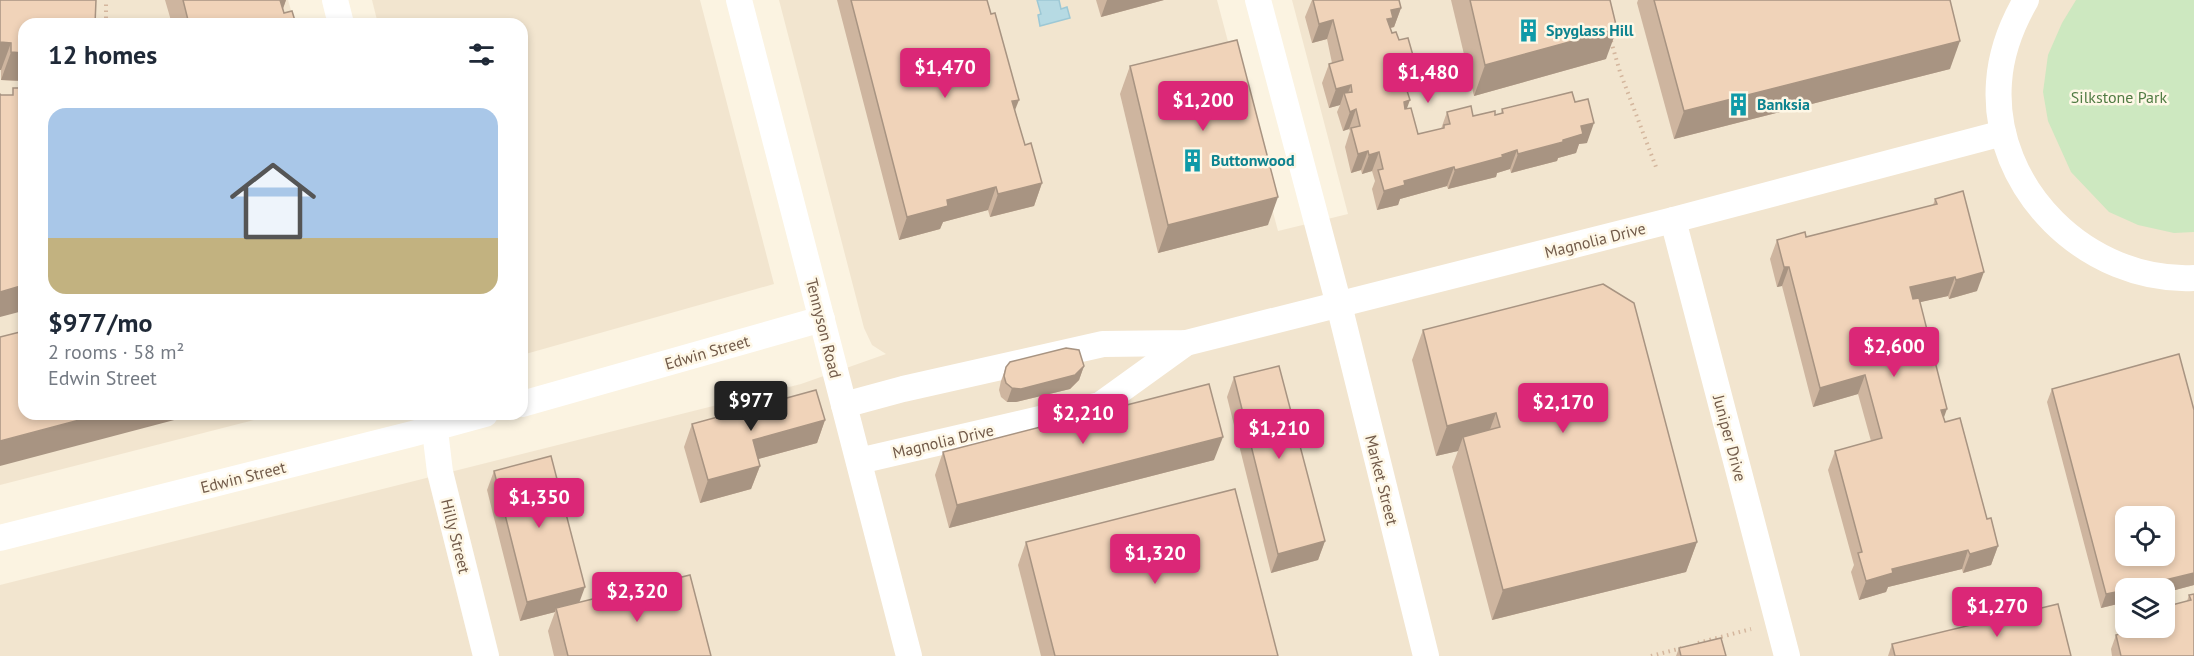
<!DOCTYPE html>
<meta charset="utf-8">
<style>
body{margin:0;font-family:"PT Sans",sans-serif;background:#f2f2f3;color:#1f2937;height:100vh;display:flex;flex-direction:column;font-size:22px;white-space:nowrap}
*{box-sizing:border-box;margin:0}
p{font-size:20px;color:#747a83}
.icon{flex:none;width:33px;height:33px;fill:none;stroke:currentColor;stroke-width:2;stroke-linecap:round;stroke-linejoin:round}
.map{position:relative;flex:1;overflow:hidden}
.side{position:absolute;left:18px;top:18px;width:510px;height:402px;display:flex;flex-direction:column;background:#fff;border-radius:18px;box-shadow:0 3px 9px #0003}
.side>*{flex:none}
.controls{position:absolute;left:2115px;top:506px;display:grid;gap:12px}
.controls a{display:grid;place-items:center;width:60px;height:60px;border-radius:12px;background:#fff;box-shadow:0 3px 9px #0003;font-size:30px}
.price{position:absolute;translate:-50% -51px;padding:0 14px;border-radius:6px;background:#db2777;color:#fff;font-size:20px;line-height:39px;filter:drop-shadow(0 2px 3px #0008)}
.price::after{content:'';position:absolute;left:50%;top:36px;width:18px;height:14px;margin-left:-9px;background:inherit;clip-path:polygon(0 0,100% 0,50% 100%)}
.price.on{background:#222;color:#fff}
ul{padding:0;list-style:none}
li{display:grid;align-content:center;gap:12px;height:318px;padding:0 30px}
li span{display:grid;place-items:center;height:186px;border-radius:18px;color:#555}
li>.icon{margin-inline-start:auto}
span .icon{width:108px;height:108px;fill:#fffc;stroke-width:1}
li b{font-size:26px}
h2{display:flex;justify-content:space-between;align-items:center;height:72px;padding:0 30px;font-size:26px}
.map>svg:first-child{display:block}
</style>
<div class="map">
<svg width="2194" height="656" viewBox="0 0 2194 656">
<rect width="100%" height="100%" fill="#fbf3e1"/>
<g fill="#f2e5cf" fill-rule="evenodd">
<path d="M0,0H288L295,24H24V414H278L0,485Z"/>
<path d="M372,0H700L774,284L522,355V24H378Z"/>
<path d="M779,0H1217L1278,231L1348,214L1292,0H2194V656H0V585L801,384L886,354L872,345L864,328ZM2126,516H2164V555H2126ZM2126,588H2164V627H2126Z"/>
</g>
<path fill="#cde8c0" d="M2076,0H2194V232L2174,233L2138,225L2109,212L2071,172L2048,121L2043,92L2048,55L2062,23Z"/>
<path fill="#b6dae3" stroke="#9dc8d5" stroke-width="1.5" d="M1037,0H1059L1061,9L1067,7L1070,18L1040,26L1038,15L1041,14Z"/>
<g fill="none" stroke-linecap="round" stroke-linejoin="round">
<g stroke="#d4b69d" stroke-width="4" stroke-dasharray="1.5 4.5" stroke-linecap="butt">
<path d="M106,24V0"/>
<path d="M1611,41L1620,72L1656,167"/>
<path d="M1698,643L1751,629"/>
<path d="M1651,656L1682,648"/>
</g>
<g stroke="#fff" stroke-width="26">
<path d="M335,0L341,24"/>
<path d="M739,0L909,656"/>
<path d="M1258,0L1339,305L1426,656"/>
<path d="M2026,0C2011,26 2001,52 1999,82C1991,189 2088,283 2194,278"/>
<path d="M1673,220L1787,656"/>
<path d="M522,404L822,319"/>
<path d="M844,405L903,389L1103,344L1186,343L1673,220L2003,133"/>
<path d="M433,414L440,472L486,656"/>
<path d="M859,461L1100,405L1186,343"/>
<path d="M0,538L412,434L485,414"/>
</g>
</g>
<g fill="#ceb59f">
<path d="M0,0L24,24V81L1,80Z"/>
<path d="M165,0H286L283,9L284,13L296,24H172Z"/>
<path d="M837,0H987L1015,110L1025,145L1042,183L1034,206L990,217L988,210L943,222L940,229L899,240Z"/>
<path d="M1096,0H1164L1101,17Z"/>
<path d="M1312,0H1399L1401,8L1394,27L1390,28L1392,33L1399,40L1414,59L1408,78L1404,80L1406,109L1418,134L1441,129L1447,112L1473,116L1501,114L1502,109L1587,143L1579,144L1576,153L1558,158L1557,161L1511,173L1510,169L1497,173L1496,177L1448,189L1447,186L1400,199L1398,205L1377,210L1372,189L1375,181L1372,171L1362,174L1361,170L1351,173L1345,147L1350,131L1349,129L1343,131L1337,112L1340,105L1329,108L1322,83L1329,64L1332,63L1327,39L1312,43L1305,17Z"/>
<path d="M1451,0H1610L1606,59L1474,96Z"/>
<path d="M1638,0H1950V69L1674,139L1637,3Z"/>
<path d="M1130,66L1268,225L1158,253L1120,94Z"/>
<path d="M1935,199L1977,291L1949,299L1948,296L1920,302L1944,418L1998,546L1991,565L1963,573L1962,569L1888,587L1886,592L1859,600L1851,572L1854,565L1828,470L1835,451L1871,441L1858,394L1813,407L1782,286L1777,287L1770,259L1777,240L1806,237L1933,205Z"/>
<path d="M1423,330L1697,542L1686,572L1492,620L1452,467L1458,451L1436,456L1412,360Z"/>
<path d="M1084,366L1079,380L1070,389L1016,402H1007L1001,397L999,390L1001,381L1006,367Z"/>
<path d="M1234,377L1325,541L1318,560L1271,573L1227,397Z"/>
<path d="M2052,389L2194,410V585L2164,593L2126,588V602L2101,608L2047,402Z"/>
<path d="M825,420L817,443L758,459L760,466L751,489L700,503L684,447L692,424Z"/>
<path d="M943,452L1214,460L949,528L935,475Z"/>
<path d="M494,471L579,602L711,656H554L548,631L555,612L520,621L487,490Z"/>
<path d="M1026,542L1278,656H1041L1018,565Z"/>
<path d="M2194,594V656H2112L2111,649L2116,635L2136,630L2135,627H2164L2187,601L2189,595Z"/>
<path d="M1892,644L2071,656H1888Z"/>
<path d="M1679,648L1726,656H1676Z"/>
</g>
<g fill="#a89482">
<path d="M278,0H286L278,22Z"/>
<path d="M1107,0H1164L1101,17Z"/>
<path d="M1401,8L1394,27L1390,28L1381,38L1391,10Z"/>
<path d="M1333,20L1327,39L1312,43L1319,24Z"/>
<path d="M1617,29L1606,59L1474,96L1485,65Z"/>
<path d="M1960,41L1950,69L1674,139L1684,111Z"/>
<path d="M0,42L11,43L1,70H0Z"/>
<path d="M11,52L24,53V81L1,80Z"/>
<path d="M1414,59L1408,78L1404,79L1400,90L1394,91L1404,61Z"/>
<path d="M1351,85L1346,98L1344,93L1340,105L1329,108L1336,89Z"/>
<path d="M1019,100L1010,123L1012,101Z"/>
<path d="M1410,100L1403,119L1404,102Z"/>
<path d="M1356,109L1349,129L1343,131L1350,112Z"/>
<path d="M1594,123L1587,143L1579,144L1576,153L1558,158L1557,161L1511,173L1518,154L1563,140L1581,126Z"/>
<path d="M1517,150L1510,169L1497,173L1496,177L1448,189L1455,170Z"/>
<path d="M1368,151L1361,170L1351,173L1358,154Z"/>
<path d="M1379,152L1372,171L1362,174L1369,155Z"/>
<path d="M1454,167L1447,186L1400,199L1398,205L1377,210L1384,191L1404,181Z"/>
<path d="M1042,183L1034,206L990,217L998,194Z"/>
<path d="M996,187L988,210L943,222L940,229L899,240L907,217L947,200Z"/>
<path d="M1278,197L1268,225L1158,253L1168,225Z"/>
<path d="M1784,267H1789L1782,286L1777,287Z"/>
<path d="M1984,272L1977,291L1949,299L1956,280Z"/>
<path d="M1955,277L1948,296L1903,306L1910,287Z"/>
<path d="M24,285V299L19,312L0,317V292Z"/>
<path d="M1084,366L1079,380L1070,389L1016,402H1007L1012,388Z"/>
<path d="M1865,375L1858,394L1813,407L1820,388Z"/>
<path d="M1947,409L1940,428L1941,410Z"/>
<path d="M1496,413L1485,443L1463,437L1458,451L1436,456L1447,426Z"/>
<path d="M102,414H197L0,466V441Z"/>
<path d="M825,420L817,443L744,463L753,440Z"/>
<path d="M1223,437L1214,460L949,528L957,505Z"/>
<path d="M760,466L751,489L700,503L708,480Z"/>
<path d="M1325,541L1318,560L1271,573L1278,554Z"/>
<path d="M1697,542L1686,572L1492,620L1503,590Z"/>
<path d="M1998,546L1991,565L1963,573L1970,554Z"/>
<path d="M1968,550L1962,569L1888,587L1886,592L1859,600L1866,581L1892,569Z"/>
<path d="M2194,573V585L2164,593V588H2132Z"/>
<path d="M585,587L578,606L556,608L555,612L520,621L527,602Z"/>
<path d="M2126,590V602L2101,608L2106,594Z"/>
</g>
<g fill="#f0d3b9" stroke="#a89482" stroke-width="1.5" fill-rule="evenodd">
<path d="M0,0H96L95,24H24V53L11,52V43L0,42Z"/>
<path d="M183,0H280L284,13L292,11L296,24H189Z"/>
<path d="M851,0H987L991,14L995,13L1019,100L1012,101L1025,145L1031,143L1042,183L998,194L996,187L947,200L948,206L907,217Z"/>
<path d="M1313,0H1399L1401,8L1391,10L1393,18L1387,19L1392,33L1396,32L1399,40L1408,38L1414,59L1404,61L1407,71L1401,72L1410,100L1404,102L1405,109L1411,108L1418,134L1444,128V125L1450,124L1447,112L1471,106L1473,116L1495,111V115L1503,113L1502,109L1572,92L1575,102L1588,99L1594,123L1581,126L1583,134L1563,140V142L1518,154L1517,150L1502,155L1503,157L1455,170L1454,167L1404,181L1405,185L1384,191L1378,170L1383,169L1379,152L1369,155L1368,151L1358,154L1351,128L1360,126L1356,109L1350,112L1344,93L1352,92L1351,85L1336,89L1329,64L1343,60L1333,20L1319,24Z"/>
<path d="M1470,0H1610L1617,29L1485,65Z"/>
<path d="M1654,0H1950L1960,41L1684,111Z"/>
<path d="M1237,40L1278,197L1168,225L1130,66Z"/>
<path d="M13,88H24V285L0,292V94L1,95H13Z"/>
<path d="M1963,191L1984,272L1956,280L1955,277L1910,287L1913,299L1919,298L1947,409L1941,410L1945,422L1960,418L1987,519L1991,518L1998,546L1970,554L1968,550L1892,569L1893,573L1866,581L1858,553L1862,552L1835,451L1882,438L1865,375L1820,388L1789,267H1784L1777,240L1805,232L1806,237L1937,204L1935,199Z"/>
<path d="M1603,284L1634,303L1697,542L1503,590L1463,437L1500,427L1496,413L1447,426L1423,330Z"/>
<path d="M24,331V414H102L0,441V337Z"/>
<path d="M1066,348L1079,350L1084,366L1075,375L1021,389L1012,388L1006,383L1004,376L1006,367L1010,362Z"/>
<path d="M2179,354L2194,410V573L2132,588H2126V590L2106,594L2052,389ZM2126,516H2164V555H2126Z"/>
<path d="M1279,366L1325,541L1278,554L1234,377Z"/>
<path d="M1209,384L1223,437L957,505L943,452Z"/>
<path d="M816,390L825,420L753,440L760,466L708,480L692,424Z"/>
<path d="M551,456L585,587L527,602L494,471Z"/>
<path d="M1235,489L1278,656H1055L1026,542Z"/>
<path d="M690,575L711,656H568L556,608Z"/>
<path d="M2194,594V656H2121L2116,635L2144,627H2164V607L2191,600L2189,595Z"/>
<path d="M2058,604L2071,656H1895L1892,644Z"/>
<path d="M1721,638L1726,656H1681L1679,648Z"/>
</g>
<defs>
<symbol id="building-bare" viewBox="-9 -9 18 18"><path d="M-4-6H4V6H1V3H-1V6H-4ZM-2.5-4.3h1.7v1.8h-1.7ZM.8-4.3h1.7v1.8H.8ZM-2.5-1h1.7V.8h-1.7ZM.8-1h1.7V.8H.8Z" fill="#0f9aa8" stroke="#fef7e6" stroke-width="2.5" paint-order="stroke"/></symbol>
</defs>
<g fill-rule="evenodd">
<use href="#building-bare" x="1512" y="14" width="33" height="33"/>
<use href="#building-bare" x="1722" y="88" width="33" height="33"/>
<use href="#building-bare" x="1176" y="144" width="33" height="33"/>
</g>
<g text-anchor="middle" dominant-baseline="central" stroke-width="5" stroke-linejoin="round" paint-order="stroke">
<g font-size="16" font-weight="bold" fill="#0d838f" stroke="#fef7e6" text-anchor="start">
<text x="1546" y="30">Spyglass Hill</text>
<text x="1757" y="104">Banksia</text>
<text x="1211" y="160">Buttonwood</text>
</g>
<g font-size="16" fill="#517c44" stroke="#fef7e6">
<text x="2119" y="97">Silkstone Park</text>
</g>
<g font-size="16" fill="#715a49" stroke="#fef7e6">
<text transform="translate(1595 240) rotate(-14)">Magnolia Drive</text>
<text transform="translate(824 328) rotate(76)">Tennyson Road</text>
<text transform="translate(707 352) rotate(-16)">Edwin Street</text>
<text transform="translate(1730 438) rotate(75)">Juniper Drive</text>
<text transform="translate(943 441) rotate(-13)">Magnolia Drive</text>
<text transform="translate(243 477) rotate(-14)">Edwin Street</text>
<text transform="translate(1382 480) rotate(76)">Market Street</text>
<text transform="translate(456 536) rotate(76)">Hilly Street</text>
</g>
</g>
</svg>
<div class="controls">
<a><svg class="icon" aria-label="locate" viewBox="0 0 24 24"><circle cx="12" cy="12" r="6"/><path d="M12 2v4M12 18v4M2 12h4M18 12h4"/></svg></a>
<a><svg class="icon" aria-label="layers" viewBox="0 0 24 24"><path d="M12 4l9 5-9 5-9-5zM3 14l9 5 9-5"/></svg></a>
</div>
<b class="price" style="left:945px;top:99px">$1,470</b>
<b class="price" style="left:1428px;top:104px">$1,480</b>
<b class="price" style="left:1203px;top:132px">$1,200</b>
<b class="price" style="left:1894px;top:378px">$2,600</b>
<b class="price on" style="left:751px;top:432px">$977</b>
<b class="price" style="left:1563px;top:434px">$2,170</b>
<b class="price" style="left:1083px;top:445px">$2,210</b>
<b class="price" style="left:1279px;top:460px">$1,210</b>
<b class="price" style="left:539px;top:529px">$1,350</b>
<b class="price" style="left:1155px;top:585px">$1,320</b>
<b class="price" style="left:637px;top:623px">$2,320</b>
<b class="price" style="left:1997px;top:638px">$1,270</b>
<section class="side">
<h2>12 homes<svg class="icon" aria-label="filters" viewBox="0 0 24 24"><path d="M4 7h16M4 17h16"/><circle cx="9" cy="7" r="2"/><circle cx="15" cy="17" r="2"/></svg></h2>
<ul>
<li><span style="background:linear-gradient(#a9c7e8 70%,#c2b280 0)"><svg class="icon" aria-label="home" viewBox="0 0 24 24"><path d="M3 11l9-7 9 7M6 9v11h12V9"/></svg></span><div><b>$977/mo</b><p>2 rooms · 58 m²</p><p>Edwin Street</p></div></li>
</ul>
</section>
</div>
